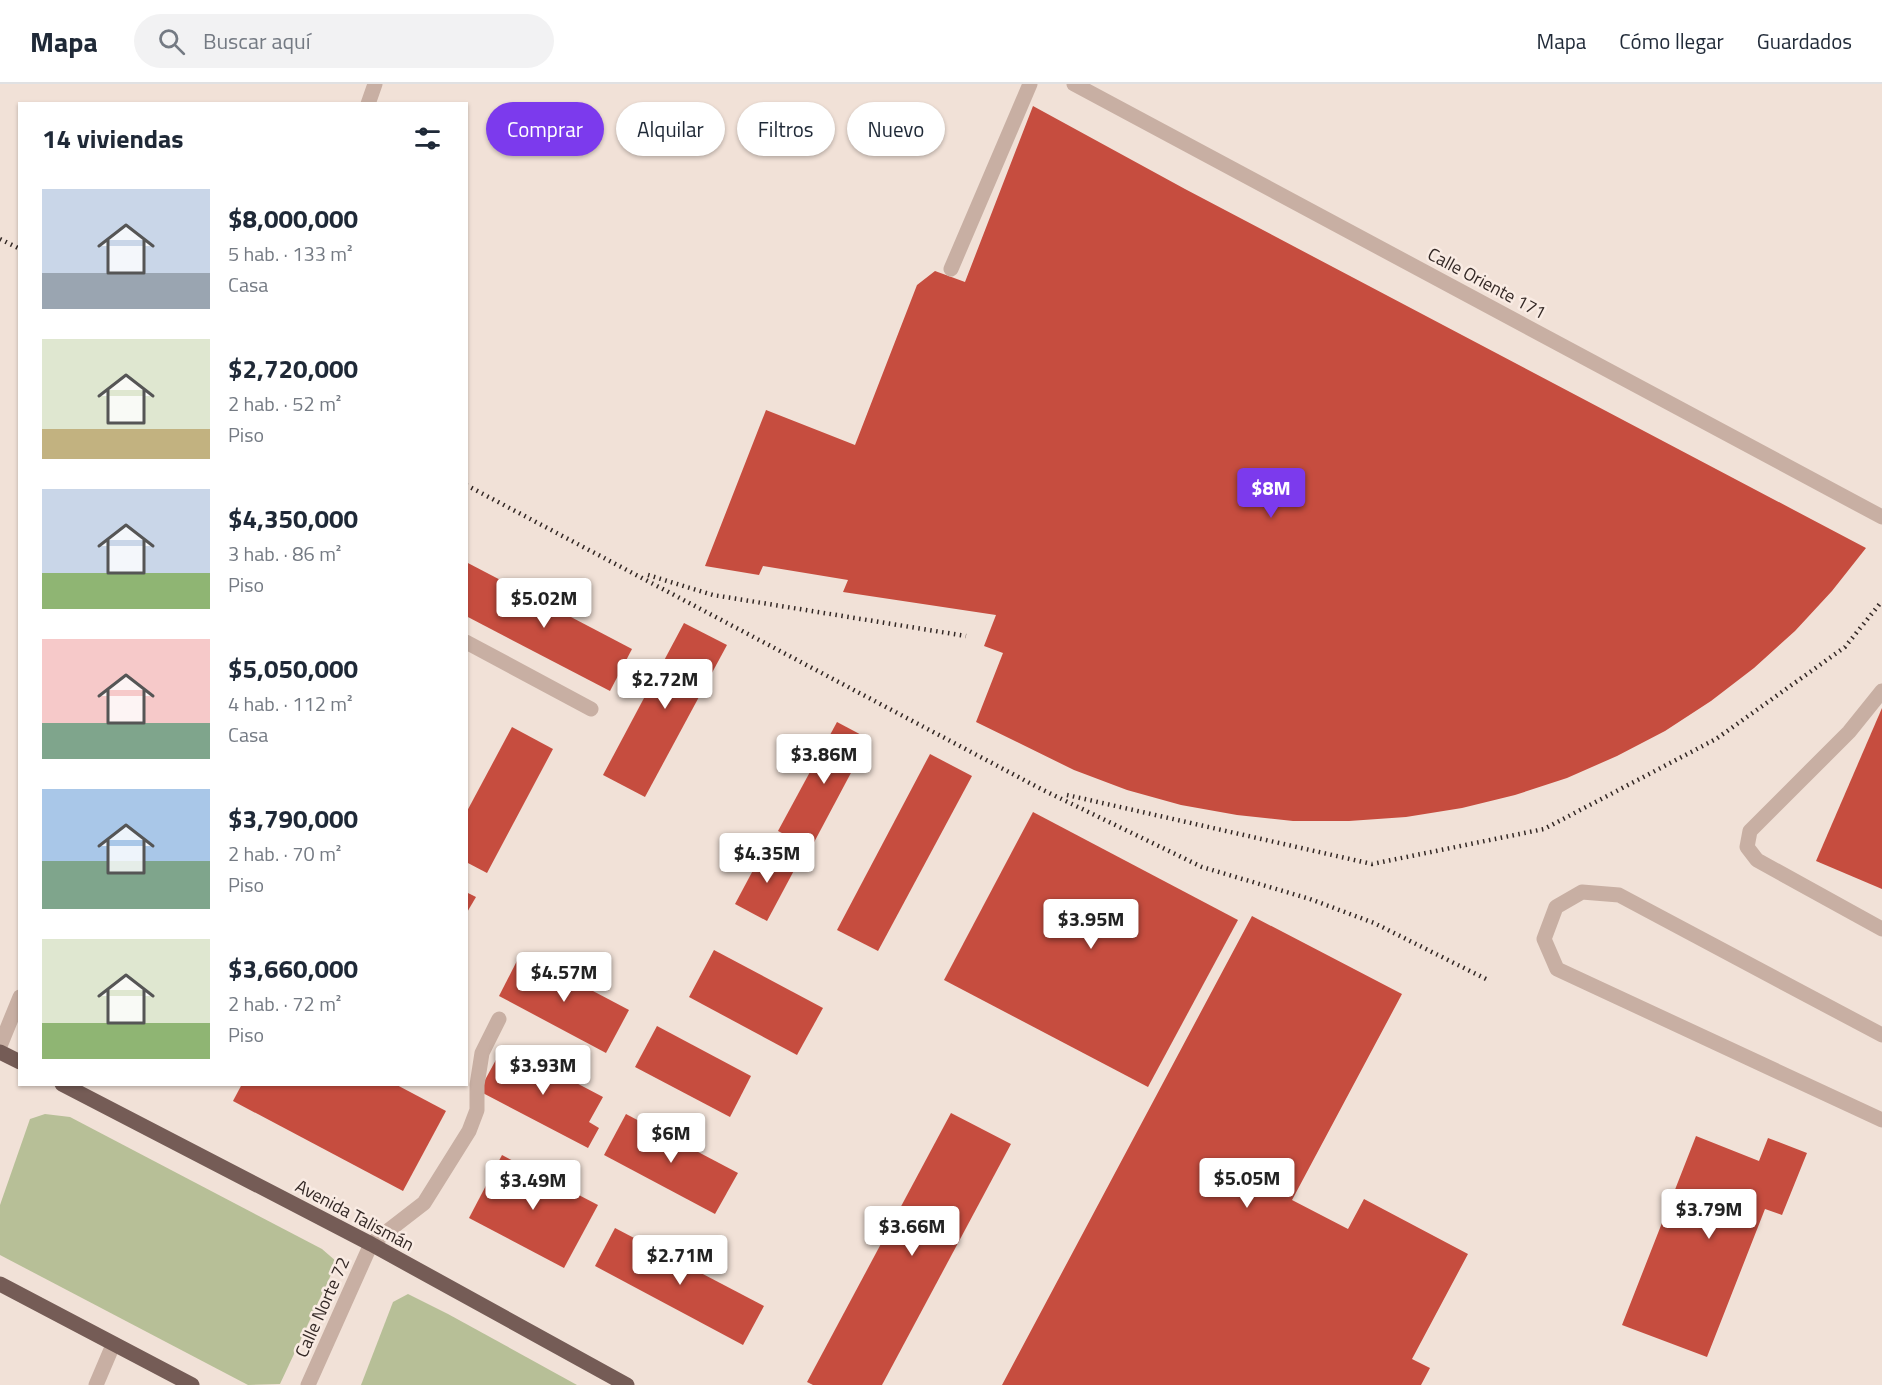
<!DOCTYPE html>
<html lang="es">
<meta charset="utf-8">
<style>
body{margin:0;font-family:"Titillium Web",sans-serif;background:#f2f2f3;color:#1f2937;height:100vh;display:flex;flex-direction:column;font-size:22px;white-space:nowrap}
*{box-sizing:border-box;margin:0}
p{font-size:20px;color:#747a83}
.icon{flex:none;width:33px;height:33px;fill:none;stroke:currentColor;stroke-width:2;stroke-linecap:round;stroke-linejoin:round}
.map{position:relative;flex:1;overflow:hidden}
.side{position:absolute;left:18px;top:18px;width:450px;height:984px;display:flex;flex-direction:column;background:#fff;border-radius:0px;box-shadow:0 2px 4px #0004}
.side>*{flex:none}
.banner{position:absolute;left:486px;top:18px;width:570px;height:54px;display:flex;gap:12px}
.price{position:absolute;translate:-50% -51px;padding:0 14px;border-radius:6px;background:#fff;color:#222;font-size:20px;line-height:39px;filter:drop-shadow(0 2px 3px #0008)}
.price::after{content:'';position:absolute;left:50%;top:36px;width:18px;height:14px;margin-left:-9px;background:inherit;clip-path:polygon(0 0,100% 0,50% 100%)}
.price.on{background:#7c3aed;color:#fff}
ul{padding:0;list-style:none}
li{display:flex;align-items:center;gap:18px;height:150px;padding:0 24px}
li span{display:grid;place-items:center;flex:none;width:168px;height:120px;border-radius:0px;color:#555}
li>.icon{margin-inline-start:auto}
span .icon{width:72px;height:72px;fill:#fffc;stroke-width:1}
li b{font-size:26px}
h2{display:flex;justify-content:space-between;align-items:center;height:72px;padding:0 24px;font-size:26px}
.chip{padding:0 21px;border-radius:27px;background:#fff;box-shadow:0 2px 4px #0004;font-size:21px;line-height:54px}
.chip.on{background:#7c3aed;color:#fff}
header{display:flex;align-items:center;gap:36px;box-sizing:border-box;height:84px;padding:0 30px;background:#fff;border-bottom:2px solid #e0e1e3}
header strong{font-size:28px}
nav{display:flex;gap:33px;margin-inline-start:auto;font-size:21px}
.search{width:420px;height:54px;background:#f2f2f3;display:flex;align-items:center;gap:15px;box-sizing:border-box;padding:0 21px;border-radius:33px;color:#747a83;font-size:22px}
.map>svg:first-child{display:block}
</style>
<header>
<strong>Mapa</strong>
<div class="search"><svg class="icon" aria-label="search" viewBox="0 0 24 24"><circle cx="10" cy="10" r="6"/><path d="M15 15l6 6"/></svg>Buscar aquí</div>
<nav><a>Mapa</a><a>Cómo llegar</a><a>Guardados</a></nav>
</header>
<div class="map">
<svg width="1882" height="1301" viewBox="0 0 1882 1301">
<rect width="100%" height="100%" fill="#f1e1d7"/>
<g fill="#b7bf97">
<path d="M45,1030L70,1033L322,1165L337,1178L280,1300L248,1301L0,1171V1121L30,1035Z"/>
<path d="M408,1210L448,1230L577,1301H361L393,1218Z"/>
</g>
<g fill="#c64d3f">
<path d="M1033,22L1185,105L1866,464L1832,507L1795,547L1754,584L1711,617L1665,647L1617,672L1567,694L1515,711L1462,724L1406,733L1349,737H1293L1237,731L1181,721L1127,706L1074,686L976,638L1003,569L984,562L996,531L843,508L848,496L763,482L759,491L705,482L766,326L855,361L917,201L935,187L965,198Z"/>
<path d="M466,478L632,565L610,607L466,532Z"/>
<path d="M684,539L727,561L645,713L603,691Z"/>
<path d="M1882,624V805L1816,777Z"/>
<path d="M837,638L869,655L811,764L778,747Z"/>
<path d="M512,643L553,665L487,789L466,778V729Z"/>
<path d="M930,670L972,692L878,867L837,846Z"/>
<path d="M1033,728L1238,836L1148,1003L944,896Z"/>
<path d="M766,762L798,779L767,837L735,820Z"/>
<path d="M466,808L476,813L466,830Z"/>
<path d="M1252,832L1402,910L1292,1116L1348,1145L1364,1115L1468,1170L1412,1275L1430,1284L1421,1301H1002Z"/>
<path d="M714,866L823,924L797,971L689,913Z"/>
<path d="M521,869L629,926L606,969L499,912Z"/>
<path d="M657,942L751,992L730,1033L635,983Z"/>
<path d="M504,961L603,1013L589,1038L599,1044L588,1064L479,1007Z"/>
<path d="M242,1000H395L446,1027L403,1107L233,1017Z"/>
<path d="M951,1029L1011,1060L882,1301H813L807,1298Z"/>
<path d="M626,1030L738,1089L715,1130L604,1071Z"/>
<path d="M1696,1052L1759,1077L1768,1054L1807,1069L1782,1131L1765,1125L1707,1273L1622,1241Z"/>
<path d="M502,1071L598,1121L564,1184L469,1134Z"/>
<path d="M615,1144L764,1222L743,1261L595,1182Z"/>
</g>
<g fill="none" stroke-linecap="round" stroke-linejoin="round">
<g stroke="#c8afa3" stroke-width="15">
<path d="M951,185L1030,0"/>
<path d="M466,558L591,625"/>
<path d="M1882,607L1849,648L1750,747L1747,763L1757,776L1882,845"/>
<path d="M1882,951L1619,811L1582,808L1556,823L1544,855L1557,885L1882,1036"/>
<path d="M371,1160L424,1119L469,1047L477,1026V1001L482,969L499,935"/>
</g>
<g stroke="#c8afa3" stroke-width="15">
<path d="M1074,0L1882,433"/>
<path d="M368,20L375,0"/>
<path d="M0,962L20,913"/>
<path d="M96,1301L113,1261"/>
<path d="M308,1301L371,1160"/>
</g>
<g stroke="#755c56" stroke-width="15">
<path d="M0,968L20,978"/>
<path d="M62,1000L371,1160L627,1301"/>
<path d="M0,1200L192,1301"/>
</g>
<g stroke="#332825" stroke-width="4.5" stroke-dasharray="1.5 4.5" stroke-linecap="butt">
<path d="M0,155L20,165"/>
<path d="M466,401L1043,706L1202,783L1310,815L1374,839L1490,897"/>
<path d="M648,491L713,511L966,552"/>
<path d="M1067,711L1372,780L1544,745L1716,655L1845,563L1882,517"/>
</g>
</g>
<g text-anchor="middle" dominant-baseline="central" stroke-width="5" stroke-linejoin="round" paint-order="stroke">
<g font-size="18" fill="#332825" stroke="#f9ebe3">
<text transform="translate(1487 199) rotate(28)">Calle Oriente 171</text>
<text transform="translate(355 1131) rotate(28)">Avenida Talismán</text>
<text transform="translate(322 1223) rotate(-66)">Calle Norte 72</text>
</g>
</g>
</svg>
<b class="price on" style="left:1271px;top:435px">$8M</b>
<b class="price" style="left:544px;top:545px">$5.02M</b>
<b class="price" style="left:665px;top:626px">$2.72M</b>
<b class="price" style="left:824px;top:701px">$3.86M</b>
<b class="price" style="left:767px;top:800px">$4.35M</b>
<b class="price" style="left:1091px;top:866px">$3.95M</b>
<b class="price" style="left:564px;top:919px">$4.57M</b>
<b class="price" style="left:543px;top:1012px">$3.93M</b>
<b class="price" style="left:671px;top:1080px">$6M</b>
<b class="price" style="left:1247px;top:1125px">$5.05M</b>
<b class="price" style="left:533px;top:1127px">$3.49M</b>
<b class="price" style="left:1709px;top:1156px">$3.79M</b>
<b class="price" style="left:912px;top:1173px">$3.66M</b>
<b class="price" style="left:680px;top:1202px">$2.71M</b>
<div class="banner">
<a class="chip on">Comprar</a>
<a class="chip">Alquilar</a>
<a class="chip">Filtros</a>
<a class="chip">Nuevo</a>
</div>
<section class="side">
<h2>14 viviendas<svg class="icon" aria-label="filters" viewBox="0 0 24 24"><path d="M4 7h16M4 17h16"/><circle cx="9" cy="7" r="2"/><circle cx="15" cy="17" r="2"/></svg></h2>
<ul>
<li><span style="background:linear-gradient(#c9d6e8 70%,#9aa5b1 0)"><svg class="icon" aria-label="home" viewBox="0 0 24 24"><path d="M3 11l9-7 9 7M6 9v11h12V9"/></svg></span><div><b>$8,000,000</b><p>5 hab. · 133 m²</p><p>Casa</p></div></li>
<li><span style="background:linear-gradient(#dfe7d0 75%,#c2b280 0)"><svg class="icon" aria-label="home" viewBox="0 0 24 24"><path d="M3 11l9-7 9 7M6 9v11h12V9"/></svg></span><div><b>$2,720,000</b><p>2 hab. · 52 m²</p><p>Piso</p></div></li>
<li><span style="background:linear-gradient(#c9d6e8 70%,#8fb573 0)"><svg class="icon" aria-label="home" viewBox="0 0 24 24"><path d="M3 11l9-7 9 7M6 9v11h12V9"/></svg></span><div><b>$4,350,000</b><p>3 hab. · 86 m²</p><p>Piso</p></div></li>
<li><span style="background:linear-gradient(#f6c9c9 70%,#7fa58c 0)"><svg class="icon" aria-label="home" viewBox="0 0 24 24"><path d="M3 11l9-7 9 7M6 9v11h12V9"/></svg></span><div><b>$5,050,000</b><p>4 hab. · 112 m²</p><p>Casa</p></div></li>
<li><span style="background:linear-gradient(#a9c7e8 60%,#7fa58c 0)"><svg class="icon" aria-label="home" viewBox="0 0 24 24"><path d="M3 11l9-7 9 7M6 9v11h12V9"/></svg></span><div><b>$3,790,000</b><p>2 hab. · 70 m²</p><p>Piso</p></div></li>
<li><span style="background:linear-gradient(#dfe7d0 70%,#8fb573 0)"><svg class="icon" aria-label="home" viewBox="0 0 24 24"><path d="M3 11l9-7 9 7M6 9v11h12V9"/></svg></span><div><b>$3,660,000</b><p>2 hab. · 72 m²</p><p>Piso</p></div></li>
</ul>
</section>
</div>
